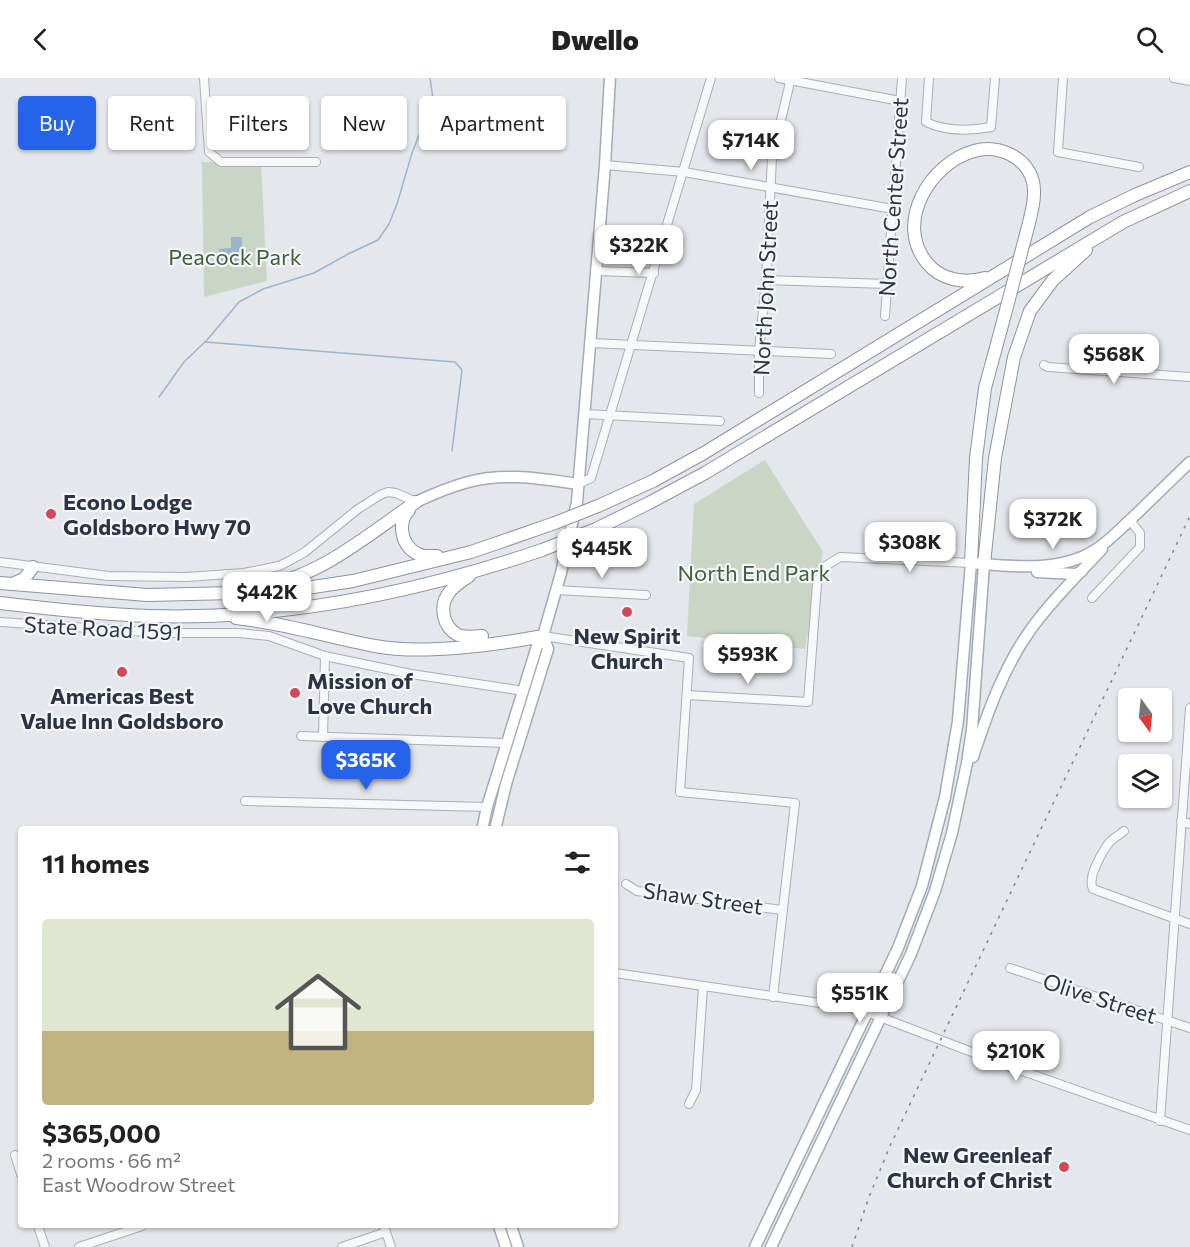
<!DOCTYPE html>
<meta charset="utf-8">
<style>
body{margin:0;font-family:Commissioner,sans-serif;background:#f6f6f6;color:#222;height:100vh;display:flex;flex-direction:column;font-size:22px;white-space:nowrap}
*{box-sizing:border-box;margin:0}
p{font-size:20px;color:#767676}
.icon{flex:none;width:33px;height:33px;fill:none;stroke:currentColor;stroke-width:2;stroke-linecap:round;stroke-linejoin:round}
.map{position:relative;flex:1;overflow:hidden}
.details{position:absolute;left:18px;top:748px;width:600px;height:402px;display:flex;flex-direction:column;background:#fff;border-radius:6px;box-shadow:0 2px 4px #0004}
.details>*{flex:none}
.banner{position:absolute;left:18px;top:18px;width:600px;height:54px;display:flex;gap:12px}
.needle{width:39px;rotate:165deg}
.buttons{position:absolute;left:1118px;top:610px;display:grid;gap:12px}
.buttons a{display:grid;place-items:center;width:54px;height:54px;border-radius:6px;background:#fff;box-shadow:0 2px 4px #0004;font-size:30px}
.price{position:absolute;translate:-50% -51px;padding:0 14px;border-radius:12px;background:#fff;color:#222;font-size:20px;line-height:39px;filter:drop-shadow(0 2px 3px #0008)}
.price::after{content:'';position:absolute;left:50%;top:36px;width:18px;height:14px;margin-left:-9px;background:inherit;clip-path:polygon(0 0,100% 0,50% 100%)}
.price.current{background:#2563eb;color:#fff}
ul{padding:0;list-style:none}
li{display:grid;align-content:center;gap:12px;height:318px;padding:0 24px}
li span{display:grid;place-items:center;height:186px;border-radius:6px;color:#555}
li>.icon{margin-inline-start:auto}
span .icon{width:108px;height:108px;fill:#fffc;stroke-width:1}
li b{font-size:26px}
h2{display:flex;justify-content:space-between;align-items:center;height:72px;padding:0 24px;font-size:26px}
.pill{padding:0 21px;border-radius:6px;background:#fff;box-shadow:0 2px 4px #0004;font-size:21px;line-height:54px}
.pill.current{background:#2563eb;color:#fff}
header{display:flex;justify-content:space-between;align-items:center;height:78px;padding:0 24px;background:#fff;font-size:27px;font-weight:800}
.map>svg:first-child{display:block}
</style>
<header><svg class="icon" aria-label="back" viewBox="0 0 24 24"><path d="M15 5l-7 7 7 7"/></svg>Dwello<svg class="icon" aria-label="search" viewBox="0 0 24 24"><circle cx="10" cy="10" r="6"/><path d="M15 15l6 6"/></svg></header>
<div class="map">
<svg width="1190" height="1169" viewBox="0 0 1190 1169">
<rect width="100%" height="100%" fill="#e4e7ec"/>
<g fill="#c9d6c5">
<path d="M201,84H261L267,203L204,219L202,89Z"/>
<path d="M765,382L823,474L805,571L687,558L694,426Z"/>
</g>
<path fill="#9fb4cc" d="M231,159H242V183L220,185L219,171L231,170Z"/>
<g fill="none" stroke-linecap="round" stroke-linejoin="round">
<g stroke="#9fb4cc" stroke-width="1.5">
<path d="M205,264L455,284L462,292L452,373"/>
<path d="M159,319L184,284L207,262L239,224L263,211L314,195L350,175L378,162L389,146L397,126L412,75L433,21L430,0"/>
</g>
<defs>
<g id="minor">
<path d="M204,0L209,74L221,84H316"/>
<path d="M779,0L900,23"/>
<path d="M929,0L926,44C947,54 969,53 991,49L995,0"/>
<path d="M1063,0L1058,74L1139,89"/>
<path d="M1174,0L1190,3"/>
<path d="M605,87L684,94L893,131"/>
<path d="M595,193L654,195"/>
<path d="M766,202L887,206"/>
<path d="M885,238L902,0"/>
<path d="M591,265L831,276"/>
<path d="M1044,287L1048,289L1190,299"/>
<path d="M759,315V273L766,202L772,80L791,0"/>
<path d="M585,336L720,343"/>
<path d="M578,406L591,400L711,0"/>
<path d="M0,484L108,498L187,499L244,495L279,488L291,482L305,474L358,431L380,417L388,414L396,415L416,424"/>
<path d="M556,512L646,517"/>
<path d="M1092,520L1140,469V455L1130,442"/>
<path d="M0,544L161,555H239L269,558L325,578L411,596L524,613"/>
<path d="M543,558L689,580L680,714L795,725L773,919"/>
<path d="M687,617L808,624L817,506L824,489L840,479L971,485"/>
<path d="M301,658L506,665"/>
<path d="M323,659L325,578"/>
<path d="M245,723L487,729"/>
<path d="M1181,743L1190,746"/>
<path d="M1124,753C1119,757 1112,761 1108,766C1101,776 1087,800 1093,811L1190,846"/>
<path d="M626,806L637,813L782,832"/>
<path d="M1010,890L1190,950"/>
<path d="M615,895L847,929L867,934L1011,989L1190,1052"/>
<path d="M689,1026L696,1012L703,909"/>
<path d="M1160,1043L1190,630"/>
<path d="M15,1077L21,1096"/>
<path d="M38,1148L45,1169"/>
<path d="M384,1148L391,1169"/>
<path d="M79,1169L142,1148"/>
<path d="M342,1169L386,1154"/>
</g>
<g id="major">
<path d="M416,424C433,416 450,409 468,404C504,394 542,401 578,406"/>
<path d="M1125,447L1190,384"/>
<path d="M1037,494L1076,496L1082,493"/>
<path d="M973,679C987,636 1003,591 1029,554C1050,524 1077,498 1102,471"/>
<path d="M482,752L487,729L537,568L543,558L561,495L577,424L605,87L610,0"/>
<path d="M495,752L506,706L548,571L543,558"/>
<path d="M499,1148L506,1169"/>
<path d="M511,1148L518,1169"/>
<path d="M755,1169L898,870L922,808L945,719L958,643L971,485C1010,488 1060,495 1095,472C1108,464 1119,452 1130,442"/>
<path d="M771,1169L911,876L935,813L952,755L967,685L972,652L984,486"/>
</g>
<g id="highway">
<path d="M985,200C964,206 941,202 927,185C894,145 930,85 974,73C998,66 1027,79 1033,104C1036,117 1032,132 1029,145"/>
<path d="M598,428L653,403L704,375L1090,139L1135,117L1190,94"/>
<path d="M409,432C397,445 401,468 418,476C424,479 430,478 437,478"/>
<path d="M596,451L649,425L705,395L1123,144L1190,113"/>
<path d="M971,485L976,380L985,310L1001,251"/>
<path d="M984,486L995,380L1014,279L1030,233L1053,202L1086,172"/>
<path d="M469,498C462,503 453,508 448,516C439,529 443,549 458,557C466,560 474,559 482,558"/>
<path d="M0,505L147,517L280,514L353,503L471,474L555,445"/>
<path d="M12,506L24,501L33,489"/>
<path d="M264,508C321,498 369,456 416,424"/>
<path d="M0,525C49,531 100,536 149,538C282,542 416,515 542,472"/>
<path d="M236,540C285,545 327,559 375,568C422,577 495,567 543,558"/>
</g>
</defs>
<use href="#minor" stroke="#a9aeb7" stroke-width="10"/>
<use href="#major" stroke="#a3abb8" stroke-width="13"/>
<use href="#highway" stroke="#8b94a3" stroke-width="14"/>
<use href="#minor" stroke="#f7f8fa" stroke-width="8"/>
<use href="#major" stroke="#fff" stroke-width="10"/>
<use href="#highway" stroke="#fff" stroke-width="12"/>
<path stroke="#7d8696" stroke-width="1.5" stroke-dasharray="3 6" stroke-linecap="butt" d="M852,1169L869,1119L890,1068L1190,438"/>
<defs>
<g id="highway-bridge">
<path d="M1001,251L1029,145"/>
<path d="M555,445L598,428"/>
<path d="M542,472L596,451"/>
</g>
</defs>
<use href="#highway-bridge" stroke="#8b94a3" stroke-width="14" stroke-linecap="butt"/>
<use href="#highway-bridge" stroke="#fff" stroke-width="12"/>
</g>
<g fill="#d1495b" stroke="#f4f6f9" stroke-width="2">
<circle cx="51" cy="436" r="6"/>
<circle cx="627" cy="534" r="6"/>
<circle cx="122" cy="594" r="6"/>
<circle cx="295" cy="615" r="6"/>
<circle cx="1064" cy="1089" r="6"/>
</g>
<g text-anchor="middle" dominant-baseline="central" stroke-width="4.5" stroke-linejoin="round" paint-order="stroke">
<g font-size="22" fill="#2b3445" stroke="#f4f6f9">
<text transform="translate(893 119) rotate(-86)">North Center Street</text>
<text transform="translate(765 210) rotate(-87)">North John Street</text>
<text transform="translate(103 550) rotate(3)">State Road 1591</text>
<text transform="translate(703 820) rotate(8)">Shaw Street</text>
<text transform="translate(1100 920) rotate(18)">Olive Street</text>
</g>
<g font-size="22" fill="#3f6138" stroke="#f4f6f9">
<text x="235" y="178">Peacock Park</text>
<text x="754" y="494">North End Park</text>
</g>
<g font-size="22" font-weight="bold" fill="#2b3445" stroke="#f4f6f9" text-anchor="start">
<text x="63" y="423">Econo Lodge<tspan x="63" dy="25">Goldsboro Hwy 70</tspan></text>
<text x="627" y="557" text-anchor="middle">New Spirit<tspan x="627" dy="25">Church</tspan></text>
<text x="307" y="602">Mission of<tspan x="307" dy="25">Love Church</tspan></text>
<text x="122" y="617" text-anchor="middle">Americas Best<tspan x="122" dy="25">Value Inn Goldsboro</tspan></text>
<text x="1052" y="1076" text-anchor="end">New Greenleaf<tspan x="1052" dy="25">Church of Christ</tspan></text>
</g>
</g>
</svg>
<div class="buttons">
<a><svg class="needle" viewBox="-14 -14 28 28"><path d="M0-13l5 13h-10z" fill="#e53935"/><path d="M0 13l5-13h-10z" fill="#767676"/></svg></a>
<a><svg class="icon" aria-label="layers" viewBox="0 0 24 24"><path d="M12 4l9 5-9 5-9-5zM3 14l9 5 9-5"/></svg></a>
</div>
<b class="price" style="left:751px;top:93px">$714K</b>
<b class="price" style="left:639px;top:198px">$322K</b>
<b class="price" style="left:1114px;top:307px">$568K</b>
<b class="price" style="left:1053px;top:472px">$372K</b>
<b class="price" style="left:910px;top:495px">$308K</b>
<b class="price" style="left:602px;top:501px">$445K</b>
<b class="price" style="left:267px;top:545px">$442K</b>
<b class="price" style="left:748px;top:607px">$593K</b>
<b class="price current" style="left:366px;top:713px">$365K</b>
<b class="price" style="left:860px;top:946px">$551K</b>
<b class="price" style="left:1016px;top:1004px">$210K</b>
<div class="banner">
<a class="pill current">Buy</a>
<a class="pill">Rent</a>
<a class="pill">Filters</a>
<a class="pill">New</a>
<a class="pill">Apartment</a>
</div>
<section class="details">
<h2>11 homes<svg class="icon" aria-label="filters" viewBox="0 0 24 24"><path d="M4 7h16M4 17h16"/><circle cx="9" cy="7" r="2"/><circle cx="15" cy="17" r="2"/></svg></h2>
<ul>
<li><span style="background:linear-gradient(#dfe7d0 60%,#c2b280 0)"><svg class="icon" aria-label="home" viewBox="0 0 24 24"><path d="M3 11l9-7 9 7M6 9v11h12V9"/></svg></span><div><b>$365,000</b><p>2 rooms · 66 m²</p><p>East Woodrow Street</p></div></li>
</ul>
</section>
</div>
